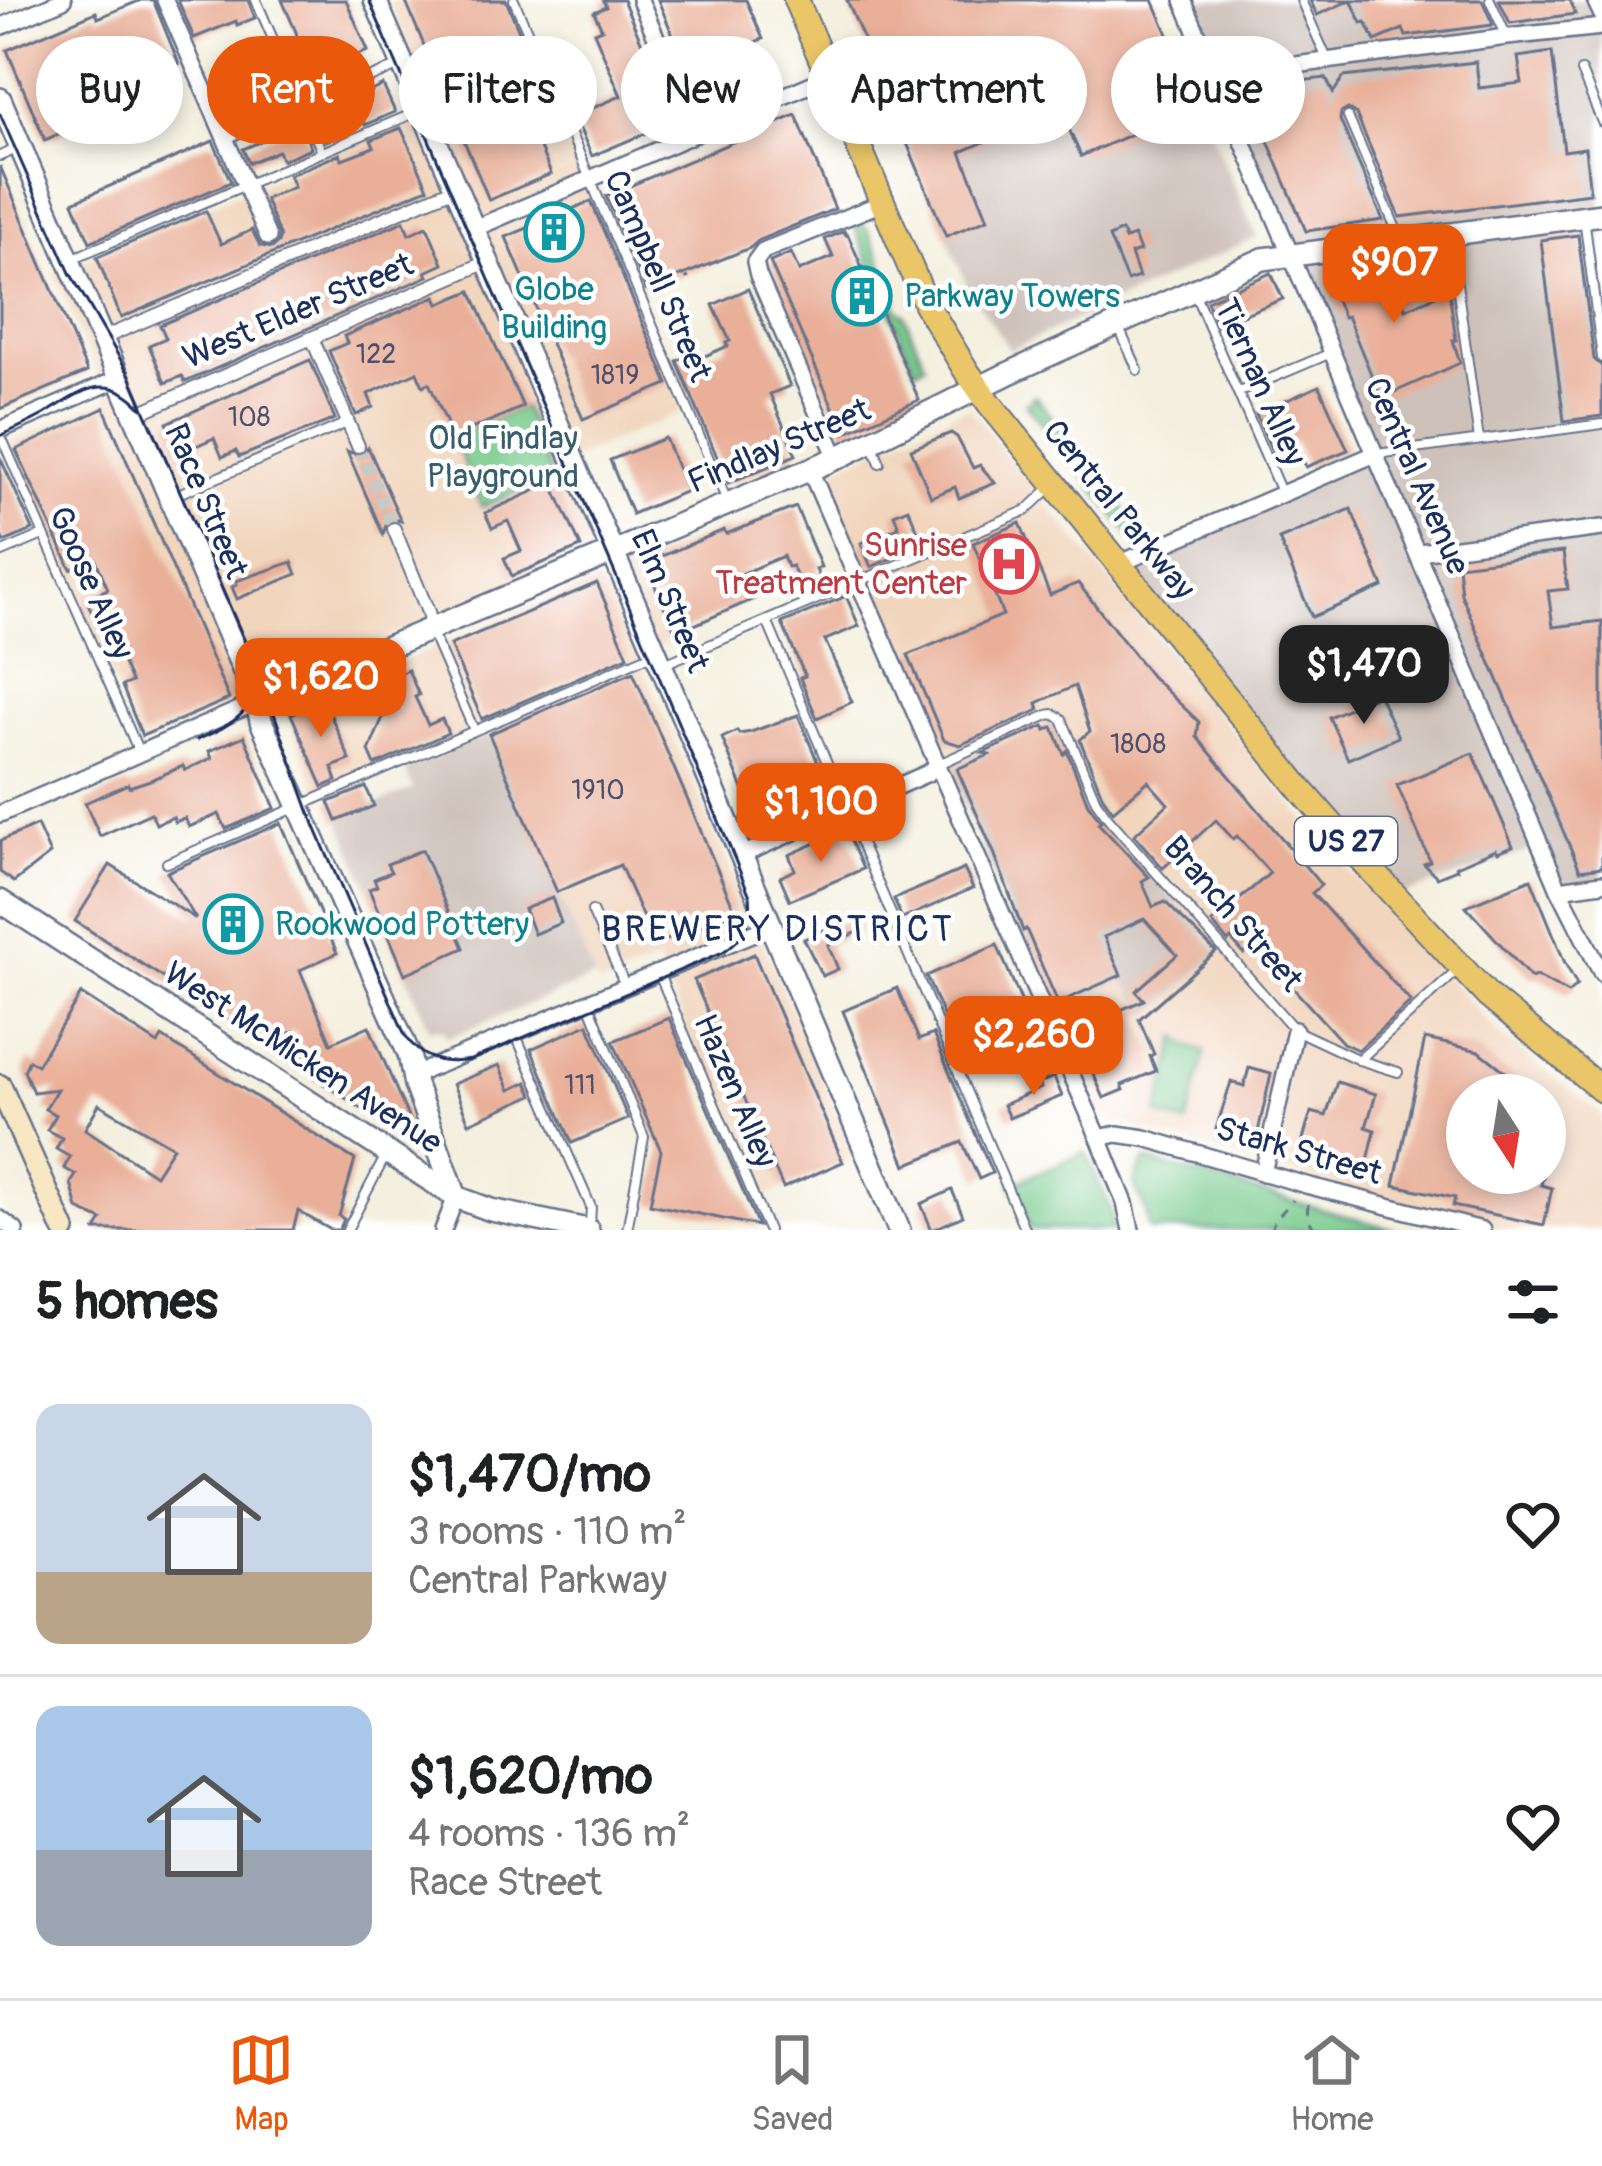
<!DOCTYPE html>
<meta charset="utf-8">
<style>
body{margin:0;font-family:Pangolin,sans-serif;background:#f2f2f2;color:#202124;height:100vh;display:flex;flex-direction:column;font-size:45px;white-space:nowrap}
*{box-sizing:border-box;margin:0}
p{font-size:39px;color:#757577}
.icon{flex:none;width:66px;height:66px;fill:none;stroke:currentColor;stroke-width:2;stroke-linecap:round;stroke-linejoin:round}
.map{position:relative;height:1230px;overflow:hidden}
.panel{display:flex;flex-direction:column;background:#fff;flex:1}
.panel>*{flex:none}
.guide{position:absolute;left:36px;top:36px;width:1530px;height:108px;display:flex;gap:24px}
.needle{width:78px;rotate:168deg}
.fabs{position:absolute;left:1446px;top:1074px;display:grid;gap:24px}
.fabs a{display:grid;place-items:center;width:120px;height:120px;border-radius:50%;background:#fff;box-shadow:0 6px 18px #0003;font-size:60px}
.price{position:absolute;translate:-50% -102px;padding:0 27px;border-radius:24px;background:#ea580c;color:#fff;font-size:39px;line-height:78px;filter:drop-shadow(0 3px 6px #0008)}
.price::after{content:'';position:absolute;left:50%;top:72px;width:36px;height:27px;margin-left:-18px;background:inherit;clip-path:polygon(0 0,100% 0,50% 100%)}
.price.selected{background:#222;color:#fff}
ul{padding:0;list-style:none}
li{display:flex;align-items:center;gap:36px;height:300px;padding:0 36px}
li+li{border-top:3px solid #e0e0e0}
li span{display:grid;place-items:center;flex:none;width:336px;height:240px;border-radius:24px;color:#555}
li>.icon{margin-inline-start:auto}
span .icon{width:144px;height:144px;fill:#fffc;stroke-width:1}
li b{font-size:51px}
h2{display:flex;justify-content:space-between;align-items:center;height:144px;padding:0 36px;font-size:51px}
.chip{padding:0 42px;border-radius:54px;background:#fff;box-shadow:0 6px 18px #0003;font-size:42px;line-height:108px}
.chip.selected{background:#ea580c;color:#fff}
.tabs{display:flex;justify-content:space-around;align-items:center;height:168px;border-top:3px solid #e0e0e0;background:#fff;font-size:33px;color:#757577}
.tabs a{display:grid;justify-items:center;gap:6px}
.tabs .selected{color:#ea580c}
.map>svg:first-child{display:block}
</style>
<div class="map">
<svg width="1602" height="1230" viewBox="0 0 1602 1230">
<rect width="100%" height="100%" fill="#fff"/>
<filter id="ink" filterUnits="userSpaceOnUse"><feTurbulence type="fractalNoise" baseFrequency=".00833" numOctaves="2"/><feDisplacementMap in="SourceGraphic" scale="24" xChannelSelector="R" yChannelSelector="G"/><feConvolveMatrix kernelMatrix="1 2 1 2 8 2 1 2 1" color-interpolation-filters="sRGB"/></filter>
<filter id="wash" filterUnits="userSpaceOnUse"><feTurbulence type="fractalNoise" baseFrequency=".004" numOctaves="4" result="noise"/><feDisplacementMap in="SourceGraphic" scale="48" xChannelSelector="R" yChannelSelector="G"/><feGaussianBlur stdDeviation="2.7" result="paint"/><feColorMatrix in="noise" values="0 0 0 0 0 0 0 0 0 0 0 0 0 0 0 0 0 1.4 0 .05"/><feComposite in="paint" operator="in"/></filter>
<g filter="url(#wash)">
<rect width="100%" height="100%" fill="#f4f0df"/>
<g fill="#f1d5bd" fill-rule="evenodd">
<path d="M388,0H509L683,411L558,465L592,550L140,743L10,443L108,399L53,272L434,111Z"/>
<path d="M968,407L1327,846L1498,1033L1602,1115V1230H1506L1434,1215L1093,1115L1051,1011L1124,980L1149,1016L1220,952L1099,815L1056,722L948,767L821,474ZM1467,1095H1545V1173H1467Z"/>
<path d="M726,526L759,598L673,636L640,662L856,1158L760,1199L657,961L599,986L487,729L321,798L285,710Z"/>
</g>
<g fill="#cec1ba">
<path d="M847,0H1153L1257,237L1010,350L969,290Z"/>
<path d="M1183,0H1602V883L1559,889L1538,848L1397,897L1121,563L1375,453Z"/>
<path d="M1056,721L1099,815L1220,953L1149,1016L1124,980L1051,1011L948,767Z"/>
<path d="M489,734L595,977L447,1038L444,1031L437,1028L430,1030L340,820L413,789L405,770Z"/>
</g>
<g fill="#79cb8d" stroke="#4a7d76" stroke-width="3">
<path d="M853,223H861L868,230L897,298L894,300L899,311L903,313L925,364L915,369Z"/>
<path d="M1035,396L1143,533L1134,540L1026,404Z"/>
<path d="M523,407L552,477L482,507L453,437Z"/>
<path d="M1178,1036L1187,1046L1205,1052L1187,1124L1158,1115Z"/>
<path d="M1086,1152L1111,1211L1113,1230H1031L1012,1184Z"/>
<path d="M1145,1160L1395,1230H1149L1146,1211L1134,1183Z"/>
</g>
<g id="blocks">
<g fill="#e9af98" fill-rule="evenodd">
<path d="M141,0H153L179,64L138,81L129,59L119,63L112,45L83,57L105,109L101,111L103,115L45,140L7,50L96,12L98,18Z"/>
<path d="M178,0H248L255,18L237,25L236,21L194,38Z"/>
<path d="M282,0H346L368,51L310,74L297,46L299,45L296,32Z"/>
<path d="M405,0H506L558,125L535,136L551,174L489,200Z"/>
<path d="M603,0H623L656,75L670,123L592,156L574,116L621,96L594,32L602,29L594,12L606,7Z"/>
<path d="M658,0H746L763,39L688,71Z"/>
<path d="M847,0H1153L1199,105L1081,156L1060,109L961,152L988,219L946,236Z"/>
<path d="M1310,0H1482L1493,25L1406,36L1403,29L1375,41L1366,22L1362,23L1351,0L1317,15Z"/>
<path d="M1499,0H1569L1575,14L1510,23Z"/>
<path d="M1552,52L1564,151L1585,148L1590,193L1400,217L1356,114L1348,109L1341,113L1340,120L1383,220L1306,231L1245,87L1326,78L1333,93L1344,77L1476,62L1479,88L1522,83L1518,57Z"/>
<path d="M383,85L395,112L365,125L361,117L330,130L333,138L326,141L316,119L359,101L358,98Z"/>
<path d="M796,115L835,209L759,240L750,248L646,290L606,196Z"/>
<path d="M301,124L311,148L282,160L278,151L249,163L243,149Z"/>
<path d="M401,128L428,188L121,318L97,257L206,211L221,244L252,230L260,246L272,248L278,243L280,237L265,199L294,187L289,175L340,154L342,159L374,147L371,140Z"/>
<path d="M213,141L231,182L90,242L73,202Z"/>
<path d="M0,166L87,372L0,409Z"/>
<path d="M591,201L668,384L583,419L506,237Z"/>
<path d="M404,221L409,234L427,226L443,264L426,272L428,276L185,382L182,376L165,383L149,345L166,338L160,325Z"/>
<path d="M844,231L846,235H848L919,400L844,433L770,262L791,253L799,271L833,257L825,239Z"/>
<path d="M1122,231L1125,239L1134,236L1140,251L1131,254L1139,277L1127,281L1109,237Z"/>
<path d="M1578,235L1594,359L1602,366V416L1564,421L1541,240Z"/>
<path d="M1385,261L1406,309L1449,290L1456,340H1453L1460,363L1381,398L1347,316L1343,317L1325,274L1329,266Z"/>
<path d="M1271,273L1283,299L1217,325L1207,301Z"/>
<path d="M748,289L790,386L770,394L796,455L728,483L677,361L696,353L698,359L728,346L726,343L730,341L713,305Z"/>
<path d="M471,291L523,407L453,437L429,383L423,386L417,372L368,394L373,407L356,415L329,351L347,343L344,336L436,296L439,304Z"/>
<path d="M310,360L335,419L239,457L236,451L222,457L214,438L180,453L167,423Z"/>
<path d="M1319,386L1348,450L1306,467L1295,441L1272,451L1256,414Z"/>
<path d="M104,408L229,699L142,736L122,686L131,682L106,624L98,627L86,598L108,589L95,558L71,569L16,450Z"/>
<path d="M951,433L957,437L973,468L980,465L995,483L959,498L955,487L931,497L911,449Z"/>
<path d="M665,438L687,491L632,514L610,460Z"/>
<path d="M368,447L401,521L394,519L387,522L383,534L347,451L361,456Z"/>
<path d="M0,457L33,530L4,542L0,533Z"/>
<path d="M552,483L581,547L512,576L504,558L521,551L508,521L492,528L485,513Z"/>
<path d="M796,507L821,567L816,569L823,588L805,595L792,566L787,567L783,556L743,573L754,599L676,633L645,563L724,530L726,534Z"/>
<path d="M908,508L924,545L871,567L861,543L899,527L894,514Z"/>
<path d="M1351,509L1383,587L1312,617L1279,539Z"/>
<path d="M1020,523L1050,595L1078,583L1151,676L1199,722L1197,737L1321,885L1312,893L1411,1002L1358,1050L1343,1043L1254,945L1244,954L1231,939L1228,942L1212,923L1270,873L1237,836L1233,839L1216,820L1163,868L1134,835L1168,804L1148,781L1113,811L1103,797L1080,740L1090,731L1075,686L1037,703L1039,710L960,745L944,740L908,655L1003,615L973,543Z"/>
<path d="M1563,552L1568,589L1548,591L1553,627L1602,621V867L1580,870L1461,594L1458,565Z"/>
<path d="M292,562L297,574L237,599L232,587L237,584L236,581Z"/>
<path d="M597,583L628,656L482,719L450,645Z"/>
<path d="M846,596L859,626L825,640L852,702L817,718L800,678L805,676L782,623Z"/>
<path d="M408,670L419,695L415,697L428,725L442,719L448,733L375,765L369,751L383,717L399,710L386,680Z"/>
<path d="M633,672L735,911L655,945L620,865L557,892L489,734Z"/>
<path d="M1379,695L1398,737L1348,759L1329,717Z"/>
<path d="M324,700L350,760L332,767L337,781L323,787L291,714Z"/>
<path d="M798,715L834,801L761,833L722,738L737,731L739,734L751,732Z"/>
<path d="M1044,726L1046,730L1053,727L1064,754L1067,751L1088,804L1101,821L1098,823L1149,877L1142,881L1153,907L1165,902L1216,952L1139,1019L1154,1054L1150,1056L1156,1071L1122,1085L1124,1090L1104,1098L1074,1030L1144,1000L1136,991L1177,955L1144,919L1104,937L1121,975L1058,1003L1026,929L1023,931L995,855L957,769L989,755L983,753Z"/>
<path d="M244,736L275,808L226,829L219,814L189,827L185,818L175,822L173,817L156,824L151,813L100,836L85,803L128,784L129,787L153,779L183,766L185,770L212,758L209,751Z"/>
<path d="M1473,753L1513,846L1498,852L1496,849L1456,866L1457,869L1437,877L1424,864L1430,861L1397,785Z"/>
<path d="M366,787L374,806L337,821L329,802Z"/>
<path d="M281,823L337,953L300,970L331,1043L369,1026L414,1131L400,1134L315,1078L294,1031L265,1043L75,921L110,865L196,919L167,872Z"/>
<path d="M37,825L50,854L14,882L0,872V841Z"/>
<path d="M846,830L863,869L790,900L780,877L795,870L789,855Z"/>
<path d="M422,850L464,948L405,974L369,889L377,886L374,879L391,872L387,864Z"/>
<path d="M964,869L973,888L902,919L894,899Z"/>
<path d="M1531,879L1565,963L1577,985L1568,993L1536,976L1531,978L1466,906Z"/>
<path d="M552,898L561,923L534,934L524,909Z"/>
<path d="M854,917L860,931L828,945L838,969L822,976L804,939Z"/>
<path d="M997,945L1032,1026L961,1057L926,976Z"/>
<path d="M754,954L843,1162L783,1188L694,980Z"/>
<path d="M897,988L919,1040L933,1034L992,1173L979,1179L962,1142L906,1165L843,1011Z"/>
<path d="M81,994L158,1044L162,1037L355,1160L339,1216L344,1219L339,1230H331L298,1211L293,1230H96L102,1220L78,1209L71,1183L76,1175L64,1168L70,1157L56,1149L62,1138L47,1130L56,1115L45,1109L57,1089L33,1092L24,1071L29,1060L37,1065ZM99,1104L173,1147L155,1175L85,1129Z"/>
<path d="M669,1018L758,1226L650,1204L661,1151L613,1041Z"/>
<path d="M588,1024L628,1119L572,1143L531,1049Z"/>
<path d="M1425,1039L1479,1051L1535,1095H1467V1173H1544L1541,1185L1552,1188L1544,1225L1453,1206L1455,1198L1394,1185Z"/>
<path d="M499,1065L510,1090L527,1082L533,1095L469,1123L453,1084Z"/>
<path d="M1249,1068L1271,1074L1255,1145L1232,1139L1233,1134L1216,1129L1231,1082L1244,1086Z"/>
<path d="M1054,1077L1062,1096L1009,1118L1003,1105L1041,1088L1039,1083Z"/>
<path d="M1337,1082L1376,1094L1366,1127L1375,1130L1364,1178L1297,1160L1311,1112L1326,1116Z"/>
<path d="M952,1190L963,1216L932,1230L921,1204Z"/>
</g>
</g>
</g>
<g filter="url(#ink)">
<use href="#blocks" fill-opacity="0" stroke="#67738b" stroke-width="3"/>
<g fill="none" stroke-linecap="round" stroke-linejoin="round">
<path stroke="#c9c9c5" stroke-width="12" stroke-dasharray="12 6" stroke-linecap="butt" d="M358,446L394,529"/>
<defs>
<g id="service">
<path d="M256,0L322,152"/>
<path d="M514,0L727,501"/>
<path d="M1301,0L1327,59"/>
<path d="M1490,0L1507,37"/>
<path d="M1581,71L1602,122"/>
<path d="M1348,117L1400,238"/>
<path d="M226,139L400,65"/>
<path d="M0,156L19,148"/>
<path d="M1584,217L1602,358"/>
<path d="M1450,235L1479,440"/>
<path d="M69,260L419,111"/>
<path d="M1194,292L1281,492"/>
<path d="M1118,326L1138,370"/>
<path d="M1239,392L1331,353"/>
<path d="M0,434L139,752"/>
<path d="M872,443L880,463"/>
<path d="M1377,454L1602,424"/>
<path d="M171,497L347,423"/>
<path d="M0,553L43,535"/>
<path d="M767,621L1025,1230"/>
<path d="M431,631L474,730"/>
<path d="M662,665L1027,510L1051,487"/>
<path d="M939,764L1048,715L1053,714L1062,719L1096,801L1109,819L1295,1030L1359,1060L1398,1072"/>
<path d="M167,863L655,653"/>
<path d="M592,911L625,985"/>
<path d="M658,972L768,1230"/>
<path d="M589,1004L644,1137L627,1230"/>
<path d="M515,1033L591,1207L590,1224"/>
<path d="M1359,1060L1456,972"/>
<path d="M347,1230L387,1153"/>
</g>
<g id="pedestrian">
<path d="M312,338L358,446"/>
<path d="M101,339L455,188"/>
<path d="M134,415L487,262"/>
<path d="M394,529L428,612L431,629"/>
</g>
<g id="minor">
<path d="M165,0L268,237"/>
<path d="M640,0L697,132"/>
<path d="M1183,0L1559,889L1602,974"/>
<path d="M1595,0L1602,15"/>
<path d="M0,27L63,0"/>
<path d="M1213,76L1507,37L1602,27"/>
<path d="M473,229L828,77"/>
<path d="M0,430L118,379"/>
<path d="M837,458L758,275L755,262L763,251L882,203"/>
<path d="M810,470L1099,1138L1125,1203L1131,1230"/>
<path d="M1419,552L1602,528"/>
<path d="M1121,563L1375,454"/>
<path d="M0,814L257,702"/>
<path d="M742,855L928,773L939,764"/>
<path d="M1559,889L1602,883"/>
<path d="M414,1075L771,926"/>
<path d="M1099,1138L1117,1134L1145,1138L1306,1185L1482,1230"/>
<path d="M1263,1173L1295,1030"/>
<path d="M0,1219L15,1230"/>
<path d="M443,1230L456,1197"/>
</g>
<g id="tertiary">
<path d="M375,0L656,653L899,1230"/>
<path d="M0,99L257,702L261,721L409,1054L415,1085L456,1197"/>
<path d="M257,702L837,458L1007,374L1263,259L1602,214"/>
<path d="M0,901L456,1197L491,1210L588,1230"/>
</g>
<path id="secondary" d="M0,1086L64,1230"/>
<path id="primary" d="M796,0L926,304L967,372L990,404L1303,792L1374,873L1488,996L1602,1090"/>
</defs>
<use href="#service" stroke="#67738b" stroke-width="12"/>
<use href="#pedestrian" stroke="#67738b" stroke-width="16"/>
<use href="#minor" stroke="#67738b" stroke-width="20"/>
<use href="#tertiary" stroke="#67738b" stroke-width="26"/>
<use href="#secondary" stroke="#67738b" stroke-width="26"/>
<use href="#primary" stroke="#67738b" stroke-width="28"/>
<g stroke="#67738b" stroke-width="3" stroke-dasharray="9 9" stroke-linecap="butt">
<path d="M652,292L689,277"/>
<path d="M1308,1204L1307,1217L1315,1230"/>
<path d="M1271,1230L1274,1221L1293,1200"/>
</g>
<use href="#service" stroke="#fff" stroke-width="8"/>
<use href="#pedestrian" stroke="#fff" stroke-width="12"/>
<use href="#minor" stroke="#fff" stroke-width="15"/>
<use href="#tertiary" stroke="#fff" stroke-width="21"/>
<use href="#secondary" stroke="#f7e8c3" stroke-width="21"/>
<use href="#primary" stroke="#ebc669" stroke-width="24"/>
<g stroke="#1b2f5e" stroke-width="3">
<path d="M0,114L70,273L129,374L263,683L315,827L405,1035C421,1060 442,1065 471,1060L723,952C744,938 753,921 750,896L650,655L369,0"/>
<path d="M0,436C15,429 31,422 45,414C81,392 107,369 142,408"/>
<path d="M197,740C232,724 260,712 254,668"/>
</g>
</g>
</g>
<defs>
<symbol id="building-ring" viewBox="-11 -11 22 22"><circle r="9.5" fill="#fff" stroke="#0f9aa8" stroke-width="1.5"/><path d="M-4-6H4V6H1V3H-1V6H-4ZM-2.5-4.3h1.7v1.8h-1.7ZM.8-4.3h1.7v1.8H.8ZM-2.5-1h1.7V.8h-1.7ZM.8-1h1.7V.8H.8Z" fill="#0f9aa8"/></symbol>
<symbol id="hospital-ring" viewBox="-11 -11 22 22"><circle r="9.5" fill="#fff" stroke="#e0444e" stroke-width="1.5"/><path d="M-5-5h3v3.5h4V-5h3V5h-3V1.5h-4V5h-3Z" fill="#e0444e"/></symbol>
</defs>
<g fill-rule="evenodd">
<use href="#building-ring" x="521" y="199" width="66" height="66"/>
<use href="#building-ring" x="829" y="263" width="66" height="66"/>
<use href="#hospital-ring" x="976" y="531" width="66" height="66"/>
<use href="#building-ring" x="200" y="891" width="66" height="66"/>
</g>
<g text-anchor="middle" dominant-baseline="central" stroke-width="9" stroke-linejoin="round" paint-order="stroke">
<g font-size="27" fill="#4e4f6c">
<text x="376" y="354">122</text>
<text x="615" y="375">1819</text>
<text x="249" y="417">108</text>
<text x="1138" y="744">1808</text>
<text x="598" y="790">1910</text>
<text x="580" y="1085">111</text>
</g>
<rect fill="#fff" stroke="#5f6d8e" stroke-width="3" x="1295" y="817" width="102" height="48" rx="9"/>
<g font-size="30" font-weight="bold" fill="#1b2f5e">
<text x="1346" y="841">US 27</text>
</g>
<g font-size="33" fill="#1b2f5e" stroke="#fff">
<text transform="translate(658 276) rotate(67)">Campbell Street</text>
<text transform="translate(298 311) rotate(-23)">West Elder Street</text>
<text transform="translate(1260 382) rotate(66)">Tiernan Alley</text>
<text transform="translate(779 446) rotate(-23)">Findlay Street</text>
<text transform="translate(1417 476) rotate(66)">Central Avenue</text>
<text transform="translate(206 501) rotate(67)">Race Street</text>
<text transform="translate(1119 510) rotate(51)">Central Parkway</text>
<text transform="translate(91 583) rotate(66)">Goose Alley</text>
<text transform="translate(670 601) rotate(67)">Elm Street</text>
<text transform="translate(1233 914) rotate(49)">Branch Street</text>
<text transform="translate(303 1058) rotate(33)">West McMicken Avenue</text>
<text transform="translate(735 1091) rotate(67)">Hazen Alley</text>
<text transform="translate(1299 1151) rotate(16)">Stark Street</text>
</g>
<g font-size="33" fill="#0d838f" stroke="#fff" text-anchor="start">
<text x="554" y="289" text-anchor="middle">Globe<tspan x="554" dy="38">Building</tspan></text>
<text x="904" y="296">Parkway Towers</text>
<text x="275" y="924">Rookwood Pottery</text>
</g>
<g font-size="33" fill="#375e6c" stroke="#fff">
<text x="503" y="438">Old Findlay<tspan x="503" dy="38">Playground</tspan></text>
</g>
<g font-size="33" fill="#be3a42" stroke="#fff" text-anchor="end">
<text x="967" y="545">Sunrise<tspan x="967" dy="38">Treatment Center</tspan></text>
</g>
<g font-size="36" letter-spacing="3" fill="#1b2f5e" stroke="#fff">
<text x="778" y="929">BREWERY DISTRICT</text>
</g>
</g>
</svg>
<div class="fabs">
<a><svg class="needle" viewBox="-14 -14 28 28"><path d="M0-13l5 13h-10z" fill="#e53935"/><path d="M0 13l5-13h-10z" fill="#757577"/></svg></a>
</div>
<b class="price" style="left:1394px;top:326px">$907</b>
<b class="price selected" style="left:1364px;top:727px">$1,470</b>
<b class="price" style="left:321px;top:740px">$1,620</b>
<b class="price" style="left:821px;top:865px">$1,100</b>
<b class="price" style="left:1034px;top:1098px">$2,260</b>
<div class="guide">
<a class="chip">Buy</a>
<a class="chip selected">Rent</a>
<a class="chip">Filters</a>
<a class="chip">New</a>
<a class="chip">Apartment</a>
<a class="chip">House</a>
</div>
</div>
<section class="panel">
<h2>5 homes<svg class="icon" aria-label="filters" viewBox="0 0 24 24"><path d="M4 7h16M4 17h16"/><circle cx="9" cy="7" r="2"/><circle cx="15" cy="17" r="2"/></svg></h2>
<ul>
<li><span style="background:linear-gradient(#c9d6e8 70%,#b9a48a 0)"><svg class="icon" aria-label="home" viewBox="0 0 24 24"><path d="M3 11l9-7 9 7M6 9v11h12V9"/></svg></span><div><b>$1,470/mo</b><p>3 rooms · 110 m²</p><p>Central Parkway</p></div><svg class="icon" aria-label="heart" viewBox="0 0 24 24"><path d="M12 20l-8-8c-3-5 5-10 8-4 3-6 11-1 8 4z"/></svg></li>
<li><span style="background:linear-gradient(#a9c7e8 60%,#9aa5b1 0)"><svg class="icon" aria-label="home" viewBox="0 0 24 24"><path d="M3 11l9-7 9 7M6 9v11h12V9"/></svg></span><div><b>$1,620/mo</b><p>4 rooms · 136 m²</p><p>Race Street</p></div><svg class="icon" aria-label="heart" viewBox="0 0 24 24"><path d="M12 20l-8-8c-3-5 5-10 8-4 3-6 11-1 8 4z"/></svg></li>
</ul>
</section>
<nav class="tabs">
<a class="selected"><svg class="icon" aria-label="map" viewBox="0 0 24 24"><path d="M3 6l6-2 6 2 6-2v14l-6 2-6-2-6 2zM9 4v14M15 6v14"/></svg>Map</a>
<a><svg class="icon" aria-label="saved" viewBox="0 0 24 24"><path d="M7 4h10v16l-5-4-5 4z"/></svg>Saved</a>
<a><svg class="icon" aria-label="home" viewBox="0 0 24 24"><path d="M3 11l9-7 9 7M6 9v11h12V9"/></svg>Home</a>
</nav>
